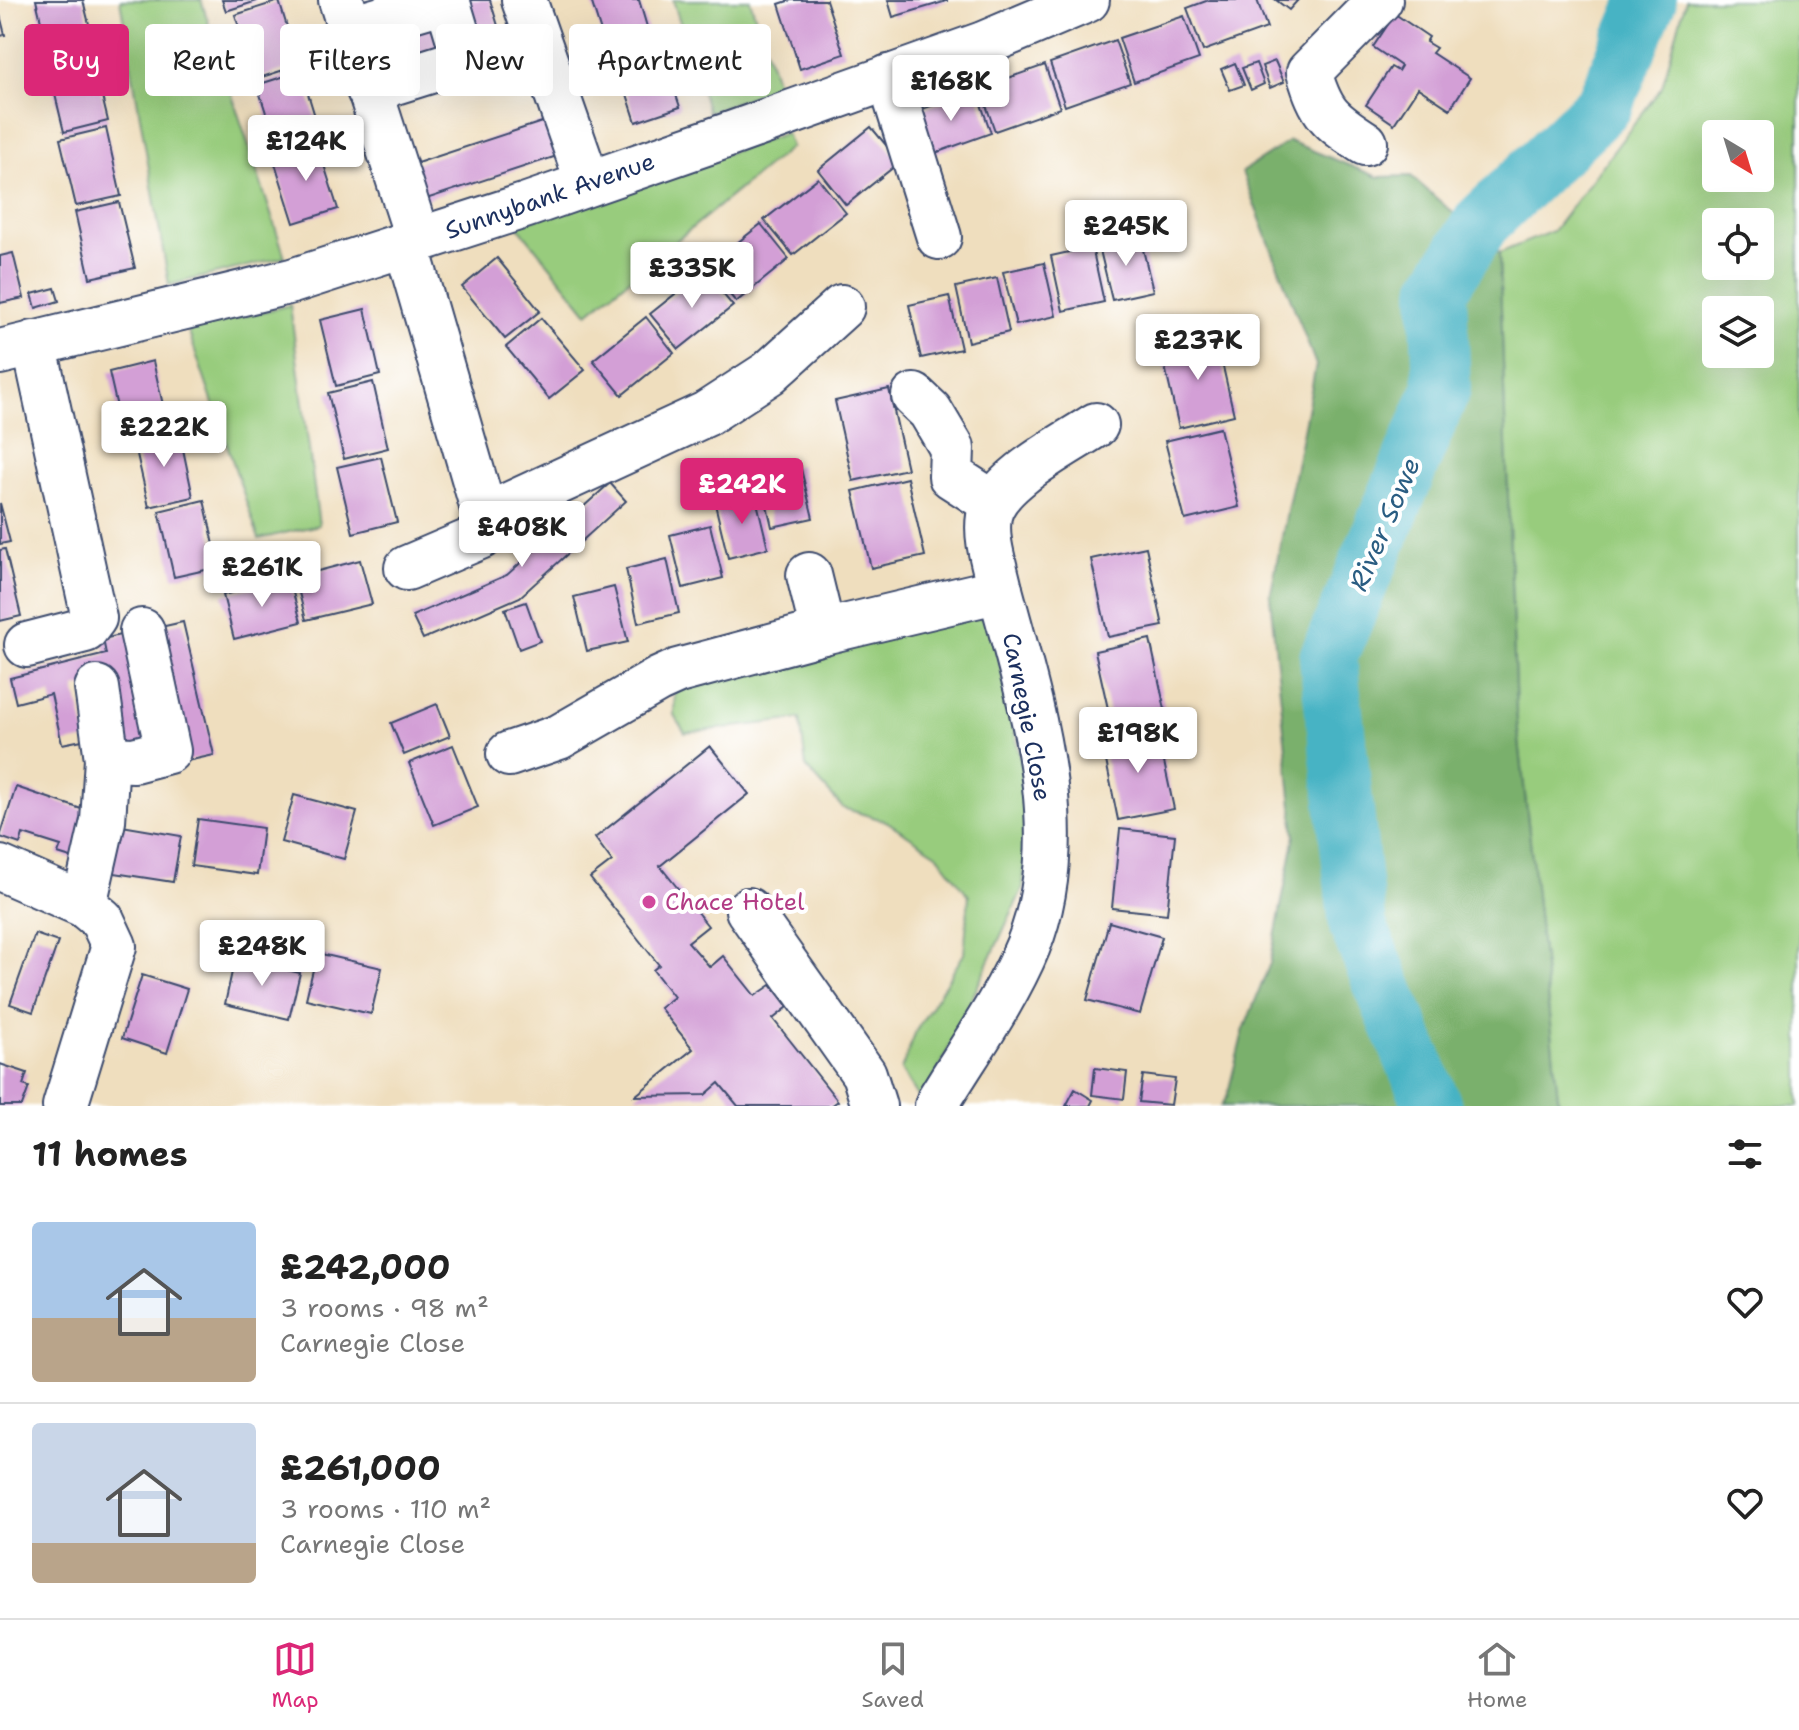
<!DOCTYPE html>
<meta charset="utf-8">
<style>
body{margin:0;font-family:"Shantell Sans",sans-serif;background:#f6f6f6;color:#222;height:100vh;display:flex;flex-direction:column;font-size:30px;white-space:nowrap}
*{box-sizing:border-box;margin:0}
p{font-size:26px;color:#767676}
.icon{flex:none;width:44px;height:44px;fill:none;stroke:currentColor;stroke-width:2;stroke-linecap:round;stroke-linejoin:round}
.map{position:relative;height:1106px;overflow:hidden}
.side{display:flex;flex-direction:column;background:#fff;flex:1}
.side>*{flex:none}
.hud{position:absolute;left:24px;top:24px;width:800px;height:72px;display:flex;gap:16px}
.needle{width:52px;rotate:142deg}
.fabs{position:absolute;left:1702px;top:120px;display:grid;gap:16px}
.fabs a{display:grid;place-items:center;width:72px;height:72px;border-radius:8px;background:#fff;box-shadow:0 8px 32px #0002;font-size:40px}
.price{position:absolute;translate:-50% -68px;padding:0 18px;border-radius:8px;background:#fff;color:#222;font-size:26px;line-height:52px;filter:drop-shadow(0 2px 4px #0008)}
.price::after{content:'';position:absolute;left:50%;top:48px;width:24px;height:18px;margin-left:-12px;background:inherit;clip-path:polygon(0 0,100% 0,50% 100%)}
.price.selected{background:#db2777;color:#fff}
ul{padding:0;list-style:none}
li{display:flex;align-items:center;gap:24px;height:200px;padding:0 32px}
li+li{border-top:2px solid #e0e0e0}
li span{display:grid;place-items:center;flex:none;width:224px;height:160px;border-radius:8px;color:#555}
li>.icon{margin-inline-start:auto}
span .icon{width:96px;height:96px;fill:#fffc;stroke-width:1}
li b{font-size:34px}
h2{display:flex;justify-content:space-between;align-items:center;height:96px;padding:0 32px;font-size:34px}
.chip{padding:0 28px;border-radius:8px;background:#fff;box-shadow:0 8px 32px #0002;font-size:28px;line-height:72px}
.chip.selected{background:#db2777;color:#fff}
.tabs{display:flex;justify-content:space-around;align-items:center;height:112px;border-top:2px solid #e0e0e0;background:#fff;font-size:22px;color:#767676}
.tabs a{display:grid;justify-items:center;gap:4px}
.tabs .selected{color:#db2777}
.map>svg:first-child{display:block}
</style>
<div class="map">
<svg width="1799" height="1106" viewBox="0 0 1799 1106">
<rect width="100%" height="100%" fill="#fff"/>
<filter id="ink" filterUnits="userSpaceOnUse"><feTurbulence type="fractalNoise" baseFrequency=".0125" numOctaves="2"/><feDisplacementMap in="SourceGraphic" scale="16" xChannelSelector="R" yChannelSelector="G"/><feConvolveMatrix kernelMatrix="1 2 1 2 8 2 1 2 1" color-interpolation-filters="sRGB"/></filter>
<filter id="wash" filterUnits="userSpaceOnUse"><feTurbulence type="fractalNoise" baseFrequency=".006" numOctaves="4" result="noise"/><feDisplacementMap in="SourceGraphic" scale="32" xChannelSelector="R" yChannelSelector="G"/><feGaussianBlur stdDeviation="1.8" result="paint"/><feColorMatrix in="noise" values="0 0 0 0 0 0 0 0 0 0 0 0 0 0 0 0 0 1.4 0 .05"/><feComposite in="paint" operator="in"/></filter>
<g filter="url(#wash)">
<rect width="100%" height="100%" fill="#efdebe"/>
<g fill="#98cc7d" stroke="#5a7e6e" stroke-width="2" fill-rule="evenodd">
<path d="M120,0H201L285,257L169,285Z"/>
<path d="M673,0H750L778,87L708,112Z"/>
<path d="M1686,0H1799V1106H1559L1516,712L1499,253L1553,231L1662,87ZM1716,134H1760V178H1716ZM1716,222H1760V266H1716ZM1716,310H1760V354H1716Z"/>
<path d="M786,133L791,147L588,313L517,225Z"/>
<path d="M290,305L319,525L259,539L188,330Z"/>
<path d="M970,615L991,621L1029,800L1023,888L923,1104L901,1070L916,1031L964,954L969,896L937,854L886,821L843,808L806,767L800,719L685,733L674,715L675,690Z"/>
</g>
<path fill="#7ab06c" stroke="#4a7065" stroke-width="2" d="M1289,141L1378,177L1411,176L1499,253L1516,712L1559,1106H1221L1227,1097L1243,1032L1270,963L1295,835L1270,597L1316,365L1242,172Z"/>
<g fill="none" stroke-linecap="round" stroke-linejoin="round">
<path stroke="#47b3c4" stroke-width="58" d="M1433,1106L1358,926L1328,658L1442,388L1438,291L1482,222L1604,105L1648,0"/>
</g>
<g id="blocks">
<g fill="#d39fd6">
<path d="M36,0H83L95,48L50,59Z"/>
<path d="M222,0H257V1L226,11Z"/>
<path d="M465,0H490L503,42L478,49Z"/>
<path d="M591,0H639L650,37L607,51Z"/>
<path d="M791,0H826L844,54L800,69L779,4Z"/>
<path d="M888,0H947V1L893,17Z"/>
<path d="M1209,0H1257L1267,28L1203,51L1187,8Z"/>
<path d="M1276,0H1298L1289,10Z"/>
<path d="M279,1L299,65L256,79L235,15Z"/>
<path d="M429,11L444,60L395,75L380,27Z"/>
<path d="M1395,14L1429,37L1426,42L1436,48L1432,53L1470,78L1450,109L1418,88L1394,124L1366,105L1391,67L1398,71L1401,66L1373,47Z"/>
<path d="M0,15L5,35L0,36Z"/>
<path d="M1184,16L1199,59L1134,82L1119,38Z"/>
<path d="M1115,40L1130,83L1065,106L1050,63Z"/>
<path d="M659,43L680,107L636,122L615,57Z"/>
<path d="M92,55L108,121L64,132L48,65Z"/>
<path d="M1275,61L1284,82L1270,88L1262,66Z"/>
<path d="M1235,63L1244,85L1230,90L1221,69Z"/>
<path d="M1256,63L1264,84L1251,90L1242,68Z"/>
<path d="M1045,65L1060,108L995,131L980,88Z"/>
<path d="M301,71L321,136L278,150L257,85Z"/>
<path d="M976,90L991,133L927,156L911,113Z"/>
<path d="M557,117L569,152L411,204L399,169Z"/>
<path d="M871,127L900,162L846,205L818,170Z"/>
<path d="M106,128L121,196L76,206L60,139Z"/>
<path d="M317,143L338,209L294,223L273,157Z"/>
<path d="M818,178L846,213L793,255L764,220Z"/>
<path d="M119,202L135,268L90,278L75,212Z"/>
<path d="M761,224L789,259L736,302L707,267Z"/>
<path d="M1140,237L1153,291L1112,300L1099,246Z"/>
<path d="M1092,247L1104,302L1063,311L1051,256Z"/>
<path d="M13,253L24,298L0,303V256Z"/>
<path d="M497,258L540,311L505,339L462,287Z"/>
<path d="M1044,263L1056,316L1016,325L1003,272Z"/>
<path d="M704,271L733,306L679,349L650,314Z"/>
<path d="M997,278L1009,332L968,342L956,287Z"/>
<path d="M55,288L59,301L36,308L32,294Z"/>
<path d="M949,296L961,349L921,358L909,305Z"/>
<path d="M365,309L380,375L336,386L320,320Z"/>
<path d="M646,317L674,353L622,395L593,360Z"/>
<path d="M541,318L585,370L549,399L506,347Z"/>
<path d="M1216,336L1234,415L1179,428L1161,349Z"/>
<path d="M153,361L168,427L124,438L109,372Z"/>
<path d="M373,382L388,448L344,459L328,393Z"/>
<path d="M889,389L907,469L853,481L835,401Z"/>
<path d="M1220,428L1239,507L1185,520L1165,441Z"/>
<path d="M179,430L193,497L149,507L134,441Z"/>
<path d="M381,457L397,522L353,533L337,467Z"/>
<path d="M800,465L813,518L772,527L760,475Z"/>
<path d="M907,478L925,556L871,568L853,491Z"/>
<path d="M610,483L626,501L520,597L423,639L412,616L507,575Z"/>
<path d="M755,494L768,548L728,558L715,504Z"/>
<path d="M204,500L219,567L174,577L159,511Z"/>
<path d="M0,503L10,542L0,544Z"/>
<path d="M710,525L723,578L683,588L670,535Z"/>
<path d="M1146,547L1163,626L1108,637L1091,559Z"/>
<path d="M5,549L21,616L0,621V550Z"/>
<path d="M667,559L679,613L638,623L626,569Z"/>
<path d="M360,560L372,604L306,620L295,577Z"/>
<path d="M289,578L301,622L234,639L223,595Z"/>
<path d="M614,587L628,642L587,651L574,597Z"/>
<path d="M526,602L540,641L519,649L505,609Z"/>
<path d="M183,622L214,755L187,761L156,628Z"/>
<path d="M129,633L155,748L128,754L112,679L75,688L87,739L62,744L51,694L16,703L10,678L106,654L103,639Z"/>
<path d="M1150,639L1167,719L1113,731L1095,651Z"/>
<path d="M437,704L450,736L404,755L391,723Z"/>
<path d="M1157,729L1174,809L1118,820L1102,741Z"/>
<path d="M453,745L478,807L434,825L409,763Z"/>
<path d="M710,746L749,794L660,866L708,926L688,942L710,967L723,956L755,996L771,985L788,1007L773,1019L838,1101L831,1106H738L719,1083L705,1095L635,1096L693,1049L660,1008L674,997L653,970L659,965L590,878L612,861L595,838Z"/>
<path d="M16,787L93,813L77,860L58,854L61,846L23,834L20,844L0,837Z"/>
<path d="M294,795L357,812L344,859L281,842Z"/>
<path d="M198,819L263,828L257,875L191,866Z"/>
<path d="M116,825L181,836L173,882L108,872Z"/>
<path d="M1120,829L1175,835L1167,914L1112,908Z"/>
<path d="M1109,922L1162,937L1140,1014L1087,1000Z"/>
<path d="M35,934L58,942L33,1012L10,1004Z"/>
<path d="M317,953L382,968L371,1014L306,999Z"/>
<path d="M235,958L300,973L289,1019L225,1004Z"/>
<path d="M142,975L187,989L167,1053L122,1038Z"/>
<path d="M0,1064L27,1073L23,1085L29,1087L22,1106H0Z"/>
<path d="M1095,1068L1127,1072L1124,1099L1092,1095Z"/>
<path d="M1143,1075L1175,1079L1171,1105L1139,1102Z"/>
<path d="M1075,1089L1093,1100L1090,1106H1066Z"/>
</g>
</g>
</g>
<g filter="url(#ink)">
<use href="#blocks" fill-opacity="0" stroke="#3b496c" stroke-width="2"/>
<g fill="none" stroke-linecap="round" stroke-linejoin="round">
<defs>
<g id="minor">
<path d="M341,0L418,240"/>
<path d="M524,0L588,183"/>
<path d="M351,28L446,0"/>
<path d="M889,77L939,237"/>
<path d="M369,90L465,60L447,0"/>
<path d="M1365,143C1329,120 1321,113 1309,72L1380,0"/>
<path d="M406,244L485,516"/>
<path d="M0,352L292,281L527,205L717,139L983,44L1087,0"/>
<path d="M914,396L930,411L952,448L951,476L993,503"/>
<path d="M407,568L482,536L485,516L706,414L769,373L842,307"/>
<path d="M809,575L823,632"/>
<path d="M1000,590C995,566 985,540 989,516C996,480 1066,445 1096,425"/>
<path d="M27,645L85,630L94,618L34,343"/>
<path d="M509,754L559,737L658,680L678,671L823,632L1000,590C1030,702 1074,832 1028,946C1006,999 970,1049 940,1098L937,1106"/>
<path d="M107,759L134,760L168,751L142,631"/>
<path d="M0,868L84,905L102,920L114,946L65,1106"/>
<path d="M84,905L103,821L107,759L97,688"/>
<path d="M748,910L864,1074L874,1106"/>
</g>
</defs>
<use href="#minor" stroke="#3b496c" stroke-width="48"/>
<use href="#minor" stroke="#fff" stroke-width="44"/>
</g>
</g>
<circle fill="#d1479c" stroke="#fff" stroke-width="3" cx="649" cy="902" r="8"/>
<g text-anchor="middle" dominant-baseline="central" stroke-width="8" stroke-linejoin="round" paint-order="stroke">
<g font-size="24" fill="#1b2f5e" stroke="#fff">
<text transform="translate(550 196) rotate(-19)">Sunnybank Avenue</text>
<text transform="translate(1027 717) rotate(79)">Carnegie Close</text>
</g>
<g font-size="24" fill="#b23c85" stroke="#fff" text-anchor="start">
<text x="665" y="902">Chace Hotel</text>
</g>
<g font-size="26" font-style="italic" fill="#2a5d82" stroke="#fff">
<text transform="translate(1384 524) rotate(-67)">River Sowe</text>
</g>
</g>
</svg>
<div class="fabs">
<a><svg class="needle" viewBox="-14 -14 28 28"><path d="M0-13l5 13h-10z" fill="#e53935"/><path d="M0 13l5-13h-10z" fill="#767676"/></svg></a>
<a><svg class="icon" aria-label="locate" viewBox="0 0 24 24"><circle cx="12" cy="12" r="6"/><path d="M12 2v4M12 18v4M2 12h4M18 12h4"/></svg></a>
<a><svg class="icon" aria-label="layers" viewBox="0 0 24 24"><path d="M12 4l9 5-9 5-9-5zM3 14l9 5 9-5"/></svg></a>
</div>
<b class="price" style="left:951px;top:123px">£168K</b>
<b class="price" style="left:306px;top:183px">£124K</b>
<b class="price" style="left:1126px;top:268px">£245K</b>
<b class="price" style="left:692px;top:310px">£335K</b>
<b class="price" style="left:1198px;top:382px">£237K</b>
<b class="price" style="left:164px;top:469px">£222K</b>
<b class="price selected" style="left:742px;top:526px">£242K</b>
<b class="price" style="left:522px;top:569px">£408K</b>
<b class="price" style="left:262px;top:609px">£261K</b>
<b class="price" style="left:1138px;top:775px">£198K</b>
<b class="price" style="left:262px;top:988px">£248K</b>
<div class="hud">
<a class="chip selected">Buy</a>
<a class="chip">Rent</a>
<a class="chip">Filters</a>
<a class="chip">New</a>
<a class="chip">Apartment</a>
</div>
</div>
<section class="side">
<h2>11 homes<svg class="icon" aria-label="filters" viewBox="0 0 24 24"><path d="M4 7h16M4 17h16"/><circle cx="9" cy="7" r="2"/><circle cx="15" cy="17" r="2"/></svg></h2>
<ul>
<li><span style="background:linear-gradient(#a9c7e8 60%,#b9a48a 0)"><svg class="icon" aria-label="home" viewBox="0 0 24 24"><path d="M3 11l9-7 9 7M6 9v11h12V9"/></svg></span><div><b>£242,000</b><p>3 rooms · 98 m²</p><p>Carnegie Close</p></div><svg class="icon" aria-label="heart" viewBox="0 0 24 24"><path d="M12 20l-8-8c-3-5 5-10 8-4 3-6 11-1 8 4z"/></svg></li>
<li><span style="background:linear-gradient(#c9d6e8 75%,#b9a48a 0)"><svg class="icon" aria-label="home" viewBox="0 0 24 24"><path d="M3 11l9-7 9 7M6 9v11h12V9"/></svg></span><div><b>£261,000</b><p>3 rooms · 110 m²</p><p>Carnegie Close</p></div><svg class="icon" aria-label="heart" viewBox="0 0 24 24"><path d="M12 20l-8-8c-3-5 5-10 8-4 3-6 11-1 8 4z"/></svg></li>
</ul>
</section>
<nav class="tabs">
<a class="selected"><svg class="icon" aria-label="map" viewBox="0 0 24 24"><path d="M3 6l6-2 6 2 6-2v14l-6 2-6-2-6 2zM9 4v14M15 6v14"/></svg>Map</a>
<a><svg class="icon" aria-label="saved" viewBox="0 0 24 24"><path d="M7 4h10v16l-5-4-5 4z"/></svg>Saved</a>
<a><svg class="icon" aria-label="home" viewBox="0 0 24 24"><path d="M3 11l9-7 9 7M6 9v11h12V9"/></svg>Home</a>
</nav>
